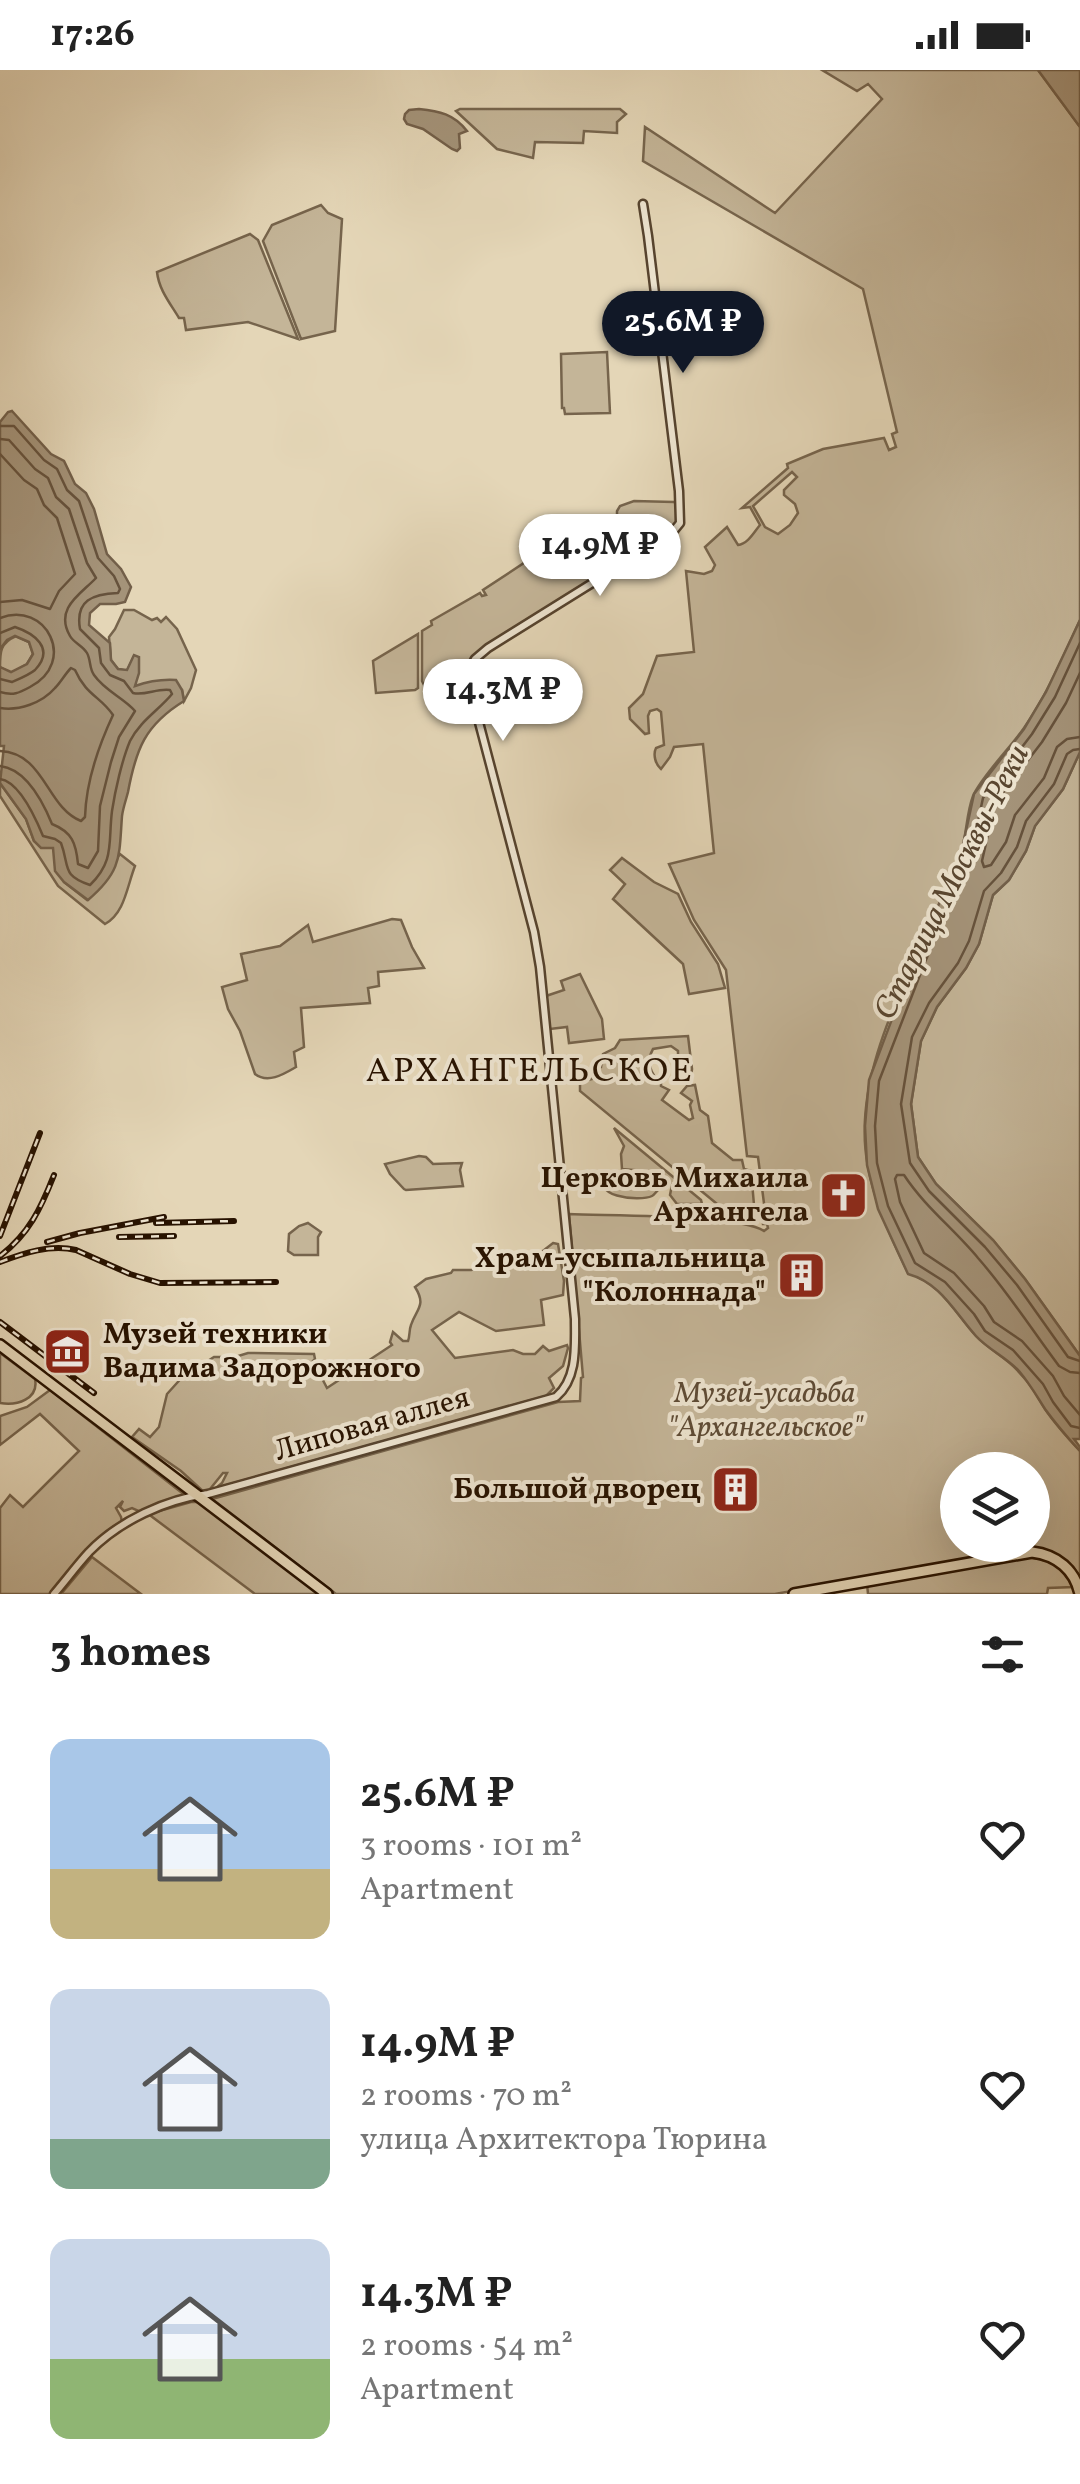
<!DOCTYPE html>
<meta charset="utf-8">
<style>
body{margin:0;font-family:Vollkorn,serif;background:#f2f2f2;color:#222;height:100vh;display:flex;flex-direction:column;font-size:38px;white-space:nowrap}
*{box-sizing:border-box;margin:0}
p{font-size:32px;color:#767676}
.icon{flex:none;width:55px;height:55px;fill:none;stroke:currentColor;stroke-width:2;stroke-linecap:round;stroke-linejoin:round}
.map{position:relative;height:1524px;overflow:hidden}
.drawer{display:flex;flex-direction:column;background:#fff;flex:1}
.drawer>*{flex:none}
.buttons{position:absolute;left:940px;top:1382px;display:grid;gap:20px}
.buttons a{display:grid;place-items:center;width:110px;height:110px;border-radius:50%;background:#fff;box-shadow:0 10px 40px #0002;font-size:50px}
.price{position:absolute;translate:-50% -85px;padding:0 22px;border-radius:35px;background:#fff;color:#222;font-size:32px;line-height:65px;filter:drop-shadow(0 2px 5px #0008)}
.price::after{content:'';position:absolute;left:50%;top:60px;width:30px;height:22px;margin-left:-15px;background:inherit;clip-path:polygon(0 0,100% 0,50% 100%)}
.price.current{background:#111827;color:#fff}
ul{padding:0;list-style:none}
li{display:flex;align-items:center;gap:30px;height:250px;padding:0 50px}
li span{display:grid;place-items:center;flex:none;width:280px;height:200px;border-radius:20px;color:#555}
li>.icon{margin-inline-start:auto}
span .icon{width:120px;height:120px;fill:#fffc;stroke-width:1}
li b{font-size:42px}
h2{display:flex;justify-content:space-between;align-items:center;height:120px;padding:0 50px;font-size:42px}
.status{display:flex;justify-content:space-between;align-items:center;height:70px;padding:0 50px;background:#fff;direction:ltr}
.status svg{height:28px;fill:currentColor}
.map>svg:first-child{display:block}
</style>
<div class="status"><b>17:26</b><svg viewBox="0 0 49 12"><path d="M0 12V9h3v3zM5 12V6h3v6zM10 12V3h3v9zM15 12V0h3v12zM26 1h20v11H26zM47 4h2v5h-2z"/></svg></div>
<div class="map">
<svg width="1080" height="1524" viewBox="0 0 1080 1524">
<rect width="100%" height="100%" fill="#e4d6b7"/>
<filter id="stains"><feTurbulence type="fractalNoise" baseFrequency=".002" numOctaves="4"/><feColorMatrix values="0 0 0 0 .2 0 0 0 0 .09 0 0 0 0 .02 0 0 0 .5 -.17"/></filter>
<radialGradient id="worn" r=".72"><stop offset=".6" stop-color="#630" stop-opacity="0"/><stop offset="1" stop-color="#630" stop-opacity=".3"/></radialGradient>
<g fill="#c4b598" stroke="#76644c" stroke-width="2.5" fill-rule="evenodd">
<path d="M822,0H1038L1080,57V550C1063,587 1047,625 1024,658C1011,677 981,707 973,726C966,744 967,766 960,786C927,881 847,992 868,1097C875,1135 892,1169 908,1203C941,1213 955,1243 976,1266C989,1280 1006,1287 1018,1301C1030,1313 1037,1325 1045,1339C1055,1354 1067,1367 1080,1381V1507C1071,1491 1052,1479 1033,1478L775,1524H336L212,1429L558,1332L580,1331L581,1308L583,1307L569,1144C606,1146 740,1144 764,1161L768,1158L767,1154H763L762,1142L765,1141L758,1087L747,1086L726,900L694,850L669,794L714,783L703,674L674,677L670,687L661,699C655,694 653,684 656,678L664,675L661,642L657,639L650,641L648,646L649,663L645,664L630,649L629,638L643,624L657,586L694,582L686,501L704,504L712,501L715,495L705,477L727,457L738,475C748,474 754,462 760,455L750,437L742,438L788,398L787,394L823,379L884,368L889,380L896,377L892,364L897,362L863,219L643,91L645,57L775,143L882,29L868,14L857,21ZM792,402L797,407L784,420V425L795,434L798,443L790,455L778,464L765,457L753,436ZM958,1400H1032V1475H958Z"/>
<path d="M460,39H620L626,44L617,52V63L584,61L583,73L535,72L533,88L497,79L456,41Z"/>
<path d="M321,135L328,143L342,149L335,261L301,269L263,171L272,155Z"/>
<path d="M250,164L258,170L298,269L248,252L186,260L184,248H179C170,233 159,220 157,202Z"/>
<path d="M607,282L610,343L565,344L564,338H562L561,284Z"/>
<path d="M634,431L674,432L678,435V452L667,464L482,579L468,595L463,606L446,612V616L425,617L422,611V561L432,555L431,551L480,523L482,526L486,525L483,520L542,481L561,475L568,479L571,469L583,464L598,466L602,454L617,446V441L620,436Z"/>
<path d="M124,540H134L152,550L157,548L161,552L166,547L177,559L196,600L191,618L184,631L182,620L134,616V586L127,601L118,599L111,590L109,567L115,559Z"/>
<path d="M418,564V618L415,620L376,623L373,591Z"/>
<path d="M16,566L29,572L33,584L27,594L11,603L0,597C0,582 0,573 16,566Z"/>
<path d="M1080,682V1286L1025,1209L993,1170L936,1114L918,1087L911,1034L921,971L937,937L966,898L979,874L993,825L1009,810L1026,781L1035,756L1063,719Z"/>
<path d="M0,713L26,749L34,771L53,778L64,812L87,830L120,784L135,796C127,816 125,843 105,854L58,816L0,726Z"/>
<path d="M622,788L654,812L678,824L691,852L718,894L725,918L689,924L683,894L613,829L625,814L610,800Z"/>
<path d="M392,849L401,850L412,877L424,898L378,902L379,916L368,918L370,933L301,938L304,977L294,982L296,997C284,1004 268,1014 255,1004L240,961L228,939L222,917L247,910L241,884L280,876L308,855L313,872Z"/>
<path d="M580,904L602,949L604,969L569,973L567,957L550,959L548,957L546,926L564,920L561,911Z"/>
<path d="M688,966L692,999L691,1007H682L680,1003L682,998L678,990V981L671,976L653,979C646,991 650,1005 661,1012V1016L669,1020L662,1030L689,1050L693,1048L690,1035L692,1031L681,1023L687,1016L695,1015L700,1040L708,1046L712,1073L733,1090H742L744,1099L751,1101L755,1146L728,1143L580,1021V1012L592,1009L593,1000L601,997L603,984L615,978L620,970Z"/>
<path d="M614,1058L701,1130L702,1134H677L670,1125L672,1115L655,1102L622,1099L621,1084L624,1076Z"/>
<path d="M419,1086L426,1087L433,1094L462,1093L460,1100L463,1116L406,1120L404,1119L390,1104L385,1094Z"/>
<path d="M614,1104L651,1106L658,1113V1120C656,1122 654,1125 652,1126C640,1132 583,1126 614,1104Z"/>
<path d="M308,1153L321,1162L318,1167V1185H294L288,1181L289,1164L299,1156Z"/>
<path d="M553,1173L558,1174L564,1211L563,1225L541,1230L544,1255L496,1261L459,1242L432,1260L455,1288L513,1280L523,1284H535L543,1276L549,1281L567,1275L568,1278L563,1296L549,1308L554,1318L546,1326L216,1418L222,1413L227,1403H223L206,1424L181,1401L132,1367L139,1359L150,1367L159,1357L167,1324L195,1293L200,1296L214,1287H235L248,1283L314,1284L315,1289L313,1291L327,1318L392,1275L390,1272L393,1262L403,1271H408C410,1266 409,1260 411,1255C416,1239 427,1236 415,1217L426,1209L451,1203L453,1200H471L505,1194L539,1184Z"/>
<path d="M0,1283L35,1309C39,1329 17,1336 0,1333Z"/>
<path d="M50,1320L186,1426L143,1443L132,1438L124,1441L120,1437L123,1431L116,1438L121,1447L122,1453L95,1472L51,1524H0V1438L10,1425L23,1437L79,1381L40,1344L0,1375V1346L27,1337Z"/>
<path d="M191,1432H199L319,1524H255L151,1446L152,1443Z"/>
<path d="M92,1487L141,1524H61Z"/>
<path d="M1021,1487C1046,1488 1061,1493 1073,1517L1048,1518L1047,1524H868L867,1513Z"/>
</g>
<g fill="#a49379" stroke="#725f49" stroke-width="2.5">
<path d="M1038,0H1080V57Z"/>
<path d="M419,39C439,41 454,44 467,61L459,64L460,78L457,81L452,79L423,59L407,54L404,49L405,44L409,40Z"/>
<path d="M12,341L51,384L64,391L75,414L86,423L94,439L107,484L121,499L131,517L125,532L116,534H100L90,543L89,555L110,573L111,590L118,599L127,600L134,585L139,587V603L135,616C149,611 161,609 176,610L182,620L184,631C145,655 136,679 128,722C126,730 123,738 122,746C119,787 122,801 88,830L64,812L55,801L53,778H41L34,771L26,749L0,713L4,676H0V597L11,602L27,594L33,584L29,572L15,566L7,570L0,579V352L8,342Z"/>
<path d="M1080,550V682L1063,719L1035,756L1026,781L1009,810L993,825L979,874L966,898L937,937L921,971L911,1034L918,1087L936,1114L993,1170L1025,1209L1080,1286V1369H1074L1080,1377V1381C1067,1367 1056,1354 1045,1339C1036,1325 1030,1314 1019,1301C1006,1287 989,1280 976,1266C955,1243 941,1213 908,1204L878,1139L867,1095L865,1056L869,1010L915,888L961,784L974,724L1024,659L1046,622Z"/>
</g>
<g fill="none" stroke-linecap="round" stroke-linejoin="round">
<g stroke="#66523c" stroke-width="2.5">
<path d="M0,356H14L44,390L57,399L67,420L79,431L98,488L114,506L120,519L118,523C93,524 75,530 80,559L99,578L101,593L110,605L124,611L133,623C145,626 157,618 170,620L172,624C159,640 140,651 130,671C122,690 115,721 112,741C108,772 115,791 90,815C61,805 70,797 61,773L55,769L43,766C36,749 20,712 0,709"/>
<path d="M0,369L9,370L35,399L48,408L56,427L69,439L87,493L96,508C81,524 54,538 70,566C74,573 83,576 87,583C91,590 89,598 94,605C105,621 124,628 135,641L119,667L111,692L100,736L98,781L88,798L78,794C76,773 72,762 52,754C43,732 26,699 0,696"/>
<path d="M0,384L24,410L37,419L44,435L57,448L75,504L59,521L50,539L22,530L0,532"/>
<path d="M0,548C46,530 78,592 30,617C19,623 13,626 0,622"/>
<path d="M0,563L15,557C33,563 56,578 35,600C29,605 19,609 12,612L0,609"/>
<path d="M1080,573L1055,627L1032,664L983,728L970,788L925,892L879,1011L875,1056L877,1093L888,1136L915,1193L945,1212L974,1244L985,1261L1013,1280L1043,1314L1053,1332L1071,1356L1080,1358"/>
<path d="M1080,603L1066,633L1042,672L995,733L982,791L984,797L991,795L1006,772L1015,745L1044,708L1057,677L1067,669L1080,667"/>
<path d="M0,638C19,641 42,633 55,618C61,612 65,604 71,598L75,600C86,625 101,627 113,645C99,675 86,713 85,747L81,751C46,737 45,683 0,681"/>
<path d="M1080,679L1073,680L1067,684L1054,714L1026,751L1017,777L1001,803L984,821L969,871L958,893L929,933L912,967L901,1034L910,1093L929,1121L985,1177L1017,1215L1068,1287L1080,1291"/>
<path d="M1080,1303L1070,1302L1059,1296C1032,1260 1008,1222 978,1188C954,1159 925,1137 904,1105H897L895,1109L900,1132L924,1183L954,1203L984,1236L994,1252L1022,1271L1053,1306L1064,1326L1080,1345"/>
</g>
<defs>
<path id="minor" d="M54,1524C66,1510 77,1495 89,1482C119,1451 166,1429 208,1424L556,1327C578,1308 575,1276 575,1249L540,897L534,862L470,618V598L475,589L488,578L671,464L680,453L679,421L648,166L643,134"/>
<g id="major">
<path d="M0,1275L327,1524"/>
<path d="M794,1524L1032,1482C1057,1485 1075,1500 1080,1524"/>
</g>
</defs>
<use href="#minor" stroke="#56432e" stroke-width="11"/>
<use href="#major" stroke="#271200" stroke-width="14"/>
<use href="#minor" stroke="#ede4d0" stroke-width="6"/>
<use href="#major" stroke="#e4d6b7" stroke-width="9"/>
<defs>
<g id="rail">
<path d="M156,1153L234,1151"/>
<path d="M0,1166L40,1063"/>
<path d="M119,1167L174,1166"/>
<path d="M47,1172L80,1163L164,1147"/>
<path d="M0,1186C29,1164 41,1138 54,1105"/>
<path d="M0,1192C24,1183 50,1174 76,1180L130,1204L160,1213L276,1212"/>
<path d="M0,1252L94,1323"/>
</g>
</defs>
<use href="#rail" stroke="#271200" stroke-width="6"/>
<use href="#rail" stroke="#ede4d0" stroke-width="2.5" stroke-dasharray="8" stroke-linecap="butt"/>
</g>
<defs>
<symbol id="church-square" viewBox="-11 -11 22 22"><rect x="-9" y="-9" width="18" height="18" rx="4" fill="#8f2418" stroke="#ede4d0"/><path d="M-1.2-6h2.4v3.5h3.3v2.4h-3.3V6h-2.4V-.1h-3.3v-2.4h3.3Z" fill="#fff"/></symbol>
<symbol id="building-square" viewBox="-11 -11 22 22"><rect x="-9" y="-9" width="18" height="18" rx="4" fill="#8f2418" stroke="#ede4d0"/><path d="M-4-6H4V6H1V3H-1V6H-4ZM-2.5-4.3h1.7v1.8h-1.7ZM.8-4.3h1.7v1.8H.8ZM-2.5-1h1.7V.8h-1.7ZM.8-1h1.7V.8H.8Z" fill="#fff"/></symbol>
<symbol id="museum-square" viewBox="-11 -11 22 22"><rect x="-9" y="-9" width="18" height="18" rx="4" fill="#8f2418" stroke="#ede4d0"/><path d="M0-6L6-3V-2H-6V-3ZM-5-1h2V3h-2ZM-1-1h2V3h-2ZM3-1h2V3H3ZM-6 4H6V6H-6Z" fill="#fff"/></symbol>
</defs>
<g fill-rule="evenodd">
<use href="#church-square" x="816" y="1098" width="55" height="55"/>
<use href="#building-square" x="774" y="1178" width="55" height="55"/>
<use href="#museum-square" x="40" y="1254" width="55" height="55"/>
<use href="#building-square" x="708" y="1392" width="55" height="55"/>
</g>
<g text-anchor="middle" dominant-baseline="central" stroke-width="8" stroke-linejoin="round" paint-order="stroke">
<g font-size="30" font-weight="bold" fill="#271200" stroke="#ede4d0" text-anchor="end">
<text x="809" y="1109">Церковь Михаила<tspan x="809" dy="34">Архангела</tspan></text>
<text x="766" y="1189">Храм-усыпальница<tspan x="766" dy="34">"Колоннада"</tspan></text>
<text x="103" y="1265" text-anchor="start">Музей техники<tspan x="103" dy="34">Вадима Задорожного</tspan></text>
<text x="701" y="1420">Большой дворец</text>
</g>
<g font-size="30" font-style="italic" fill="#5e4b35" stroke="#ede4d0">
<text x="765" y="1324">Музей-усадьба<tspan x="765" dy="34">"Архангельское"</tspan></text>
</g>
<g font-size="30" fill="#271200" stroke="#ede4d0">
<text transform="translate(372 1355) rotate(-16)">Липовая аллея</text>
</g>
<g font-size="32" font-style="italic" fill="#594630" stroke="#ede4d0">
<text transform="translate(953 813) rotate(-63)">Старица Москвы-Реки</text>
</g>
<g font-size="35" letter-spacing="2.5" fill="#271200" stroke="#ede4d0">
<text x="530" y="1002">АРХАНГЕЛЬСКОЕ</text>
</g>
</g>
<rect width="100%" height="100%" filter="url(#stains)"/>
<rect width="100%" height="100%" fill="url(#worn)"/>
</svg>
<div class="buttons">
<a><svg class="icon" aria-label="layers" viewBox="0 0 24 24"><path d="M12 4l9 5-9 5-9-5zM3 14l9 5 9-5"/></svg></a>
</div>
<b class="price current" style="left:683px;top:306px">25.6M ₽</b>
<b class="price" style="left:600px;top:529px">14.9M ₽</b>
<b class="price" style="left:503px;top:674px">14.3M ₽</b>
</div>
<section class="drawer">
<h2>3 homes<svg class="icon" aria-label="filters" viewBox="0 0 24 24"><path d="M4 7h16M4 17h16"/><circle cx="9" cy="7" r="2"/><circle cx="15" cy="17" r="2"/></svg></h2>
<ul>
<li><span style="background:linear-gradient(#a9c7e8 65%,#c2b280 0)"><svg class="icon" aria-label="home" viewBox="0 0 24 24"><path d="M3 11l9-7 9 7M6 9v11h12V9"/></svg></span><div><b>25.6M ₽</b><p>3 rooms · 101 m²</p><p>Apartment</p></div><svg class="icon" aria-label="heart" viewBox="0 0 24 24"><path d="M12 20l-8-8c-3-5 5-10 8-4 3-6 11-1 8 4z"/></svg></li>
<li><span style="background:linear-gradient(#c9d6e8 75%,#7fa58c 0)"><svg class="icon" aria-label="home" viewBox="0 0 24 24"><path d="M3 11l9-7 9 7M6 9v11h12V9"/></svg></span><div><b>14.9M ₽</b><p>2 rooms · 70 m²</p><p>улица Архитектора Тюрина</p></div><svg class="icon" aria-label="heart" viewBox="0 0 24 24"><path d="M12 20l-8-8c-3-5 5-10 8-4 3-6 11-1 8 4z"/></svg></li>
<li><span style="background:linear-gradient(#c9d6e8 60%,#8fb573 0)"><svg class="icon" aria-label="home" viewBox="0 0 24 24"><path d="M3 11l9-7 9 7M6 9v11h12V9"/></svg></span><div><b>14.3M ₽</b><p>2 rooms · 54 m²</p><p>Apartment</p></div><svg class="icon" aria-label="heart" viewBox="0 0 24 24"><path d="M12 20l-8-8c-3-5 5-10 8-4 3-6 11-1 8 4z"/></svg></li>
</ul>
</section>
